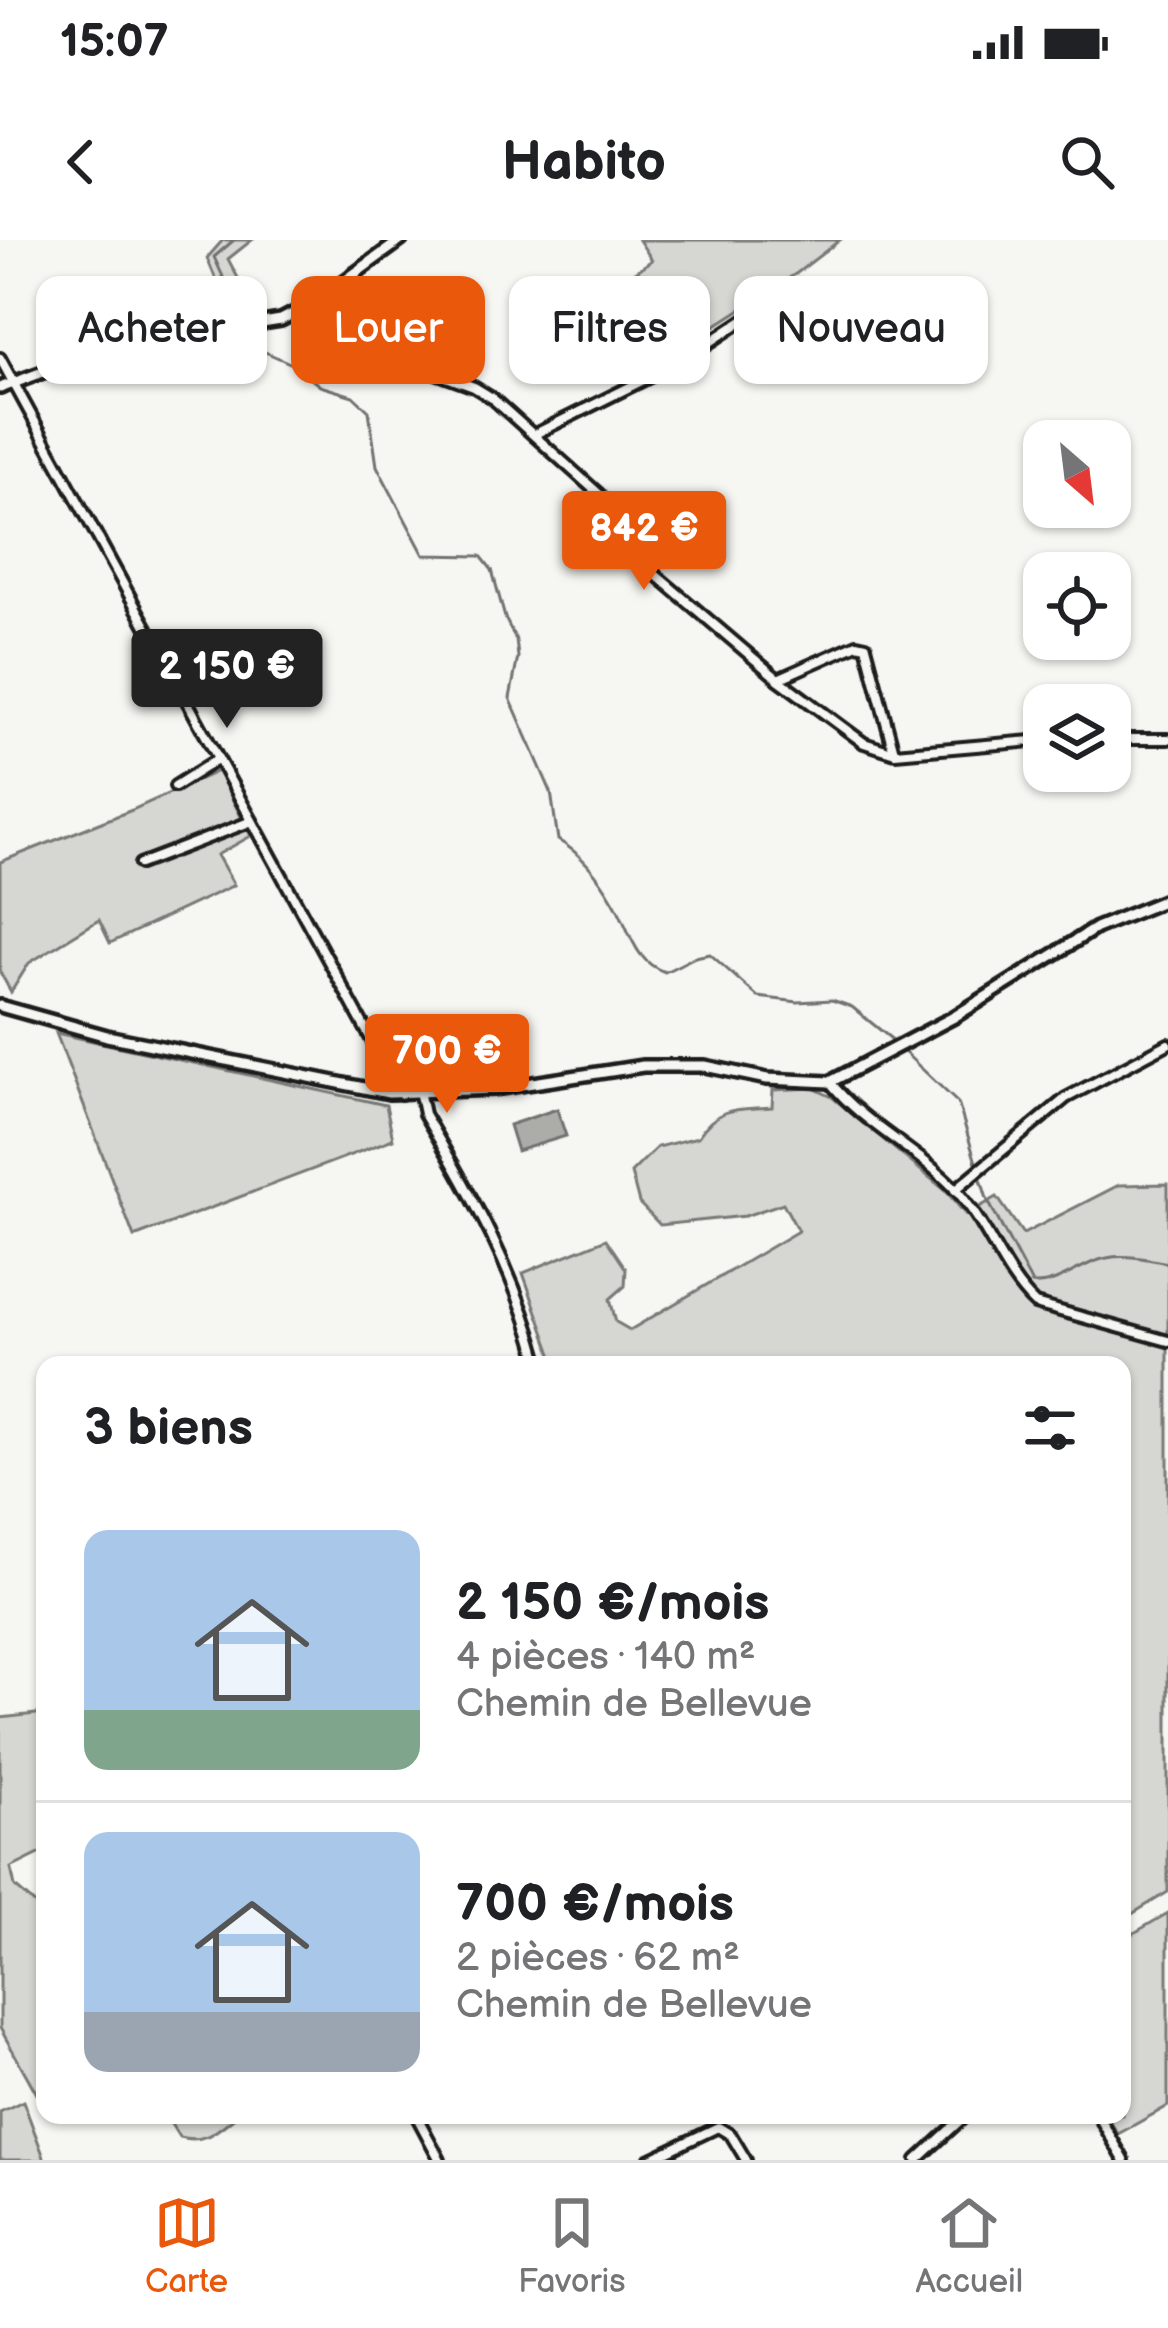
<!DOCTYPE html>
<html lang="fr">
<meta charset="utf-8">
<style>
body{margin:0;font-family:"Balsamiq Sans",sans-serif;background:#f6f6f6;color:#202124;height:100vh;display:flex;flex-direction:column;font-size:45px;white-space:nowrap}
*{box-sizing:border-box;margin:0}
p{font-size:39px;color:#757577}
.icon{flex:none;width:66px;height:66px;fill:none;stroke:currentColor;stroke-width:2;stroke-linecap:round;stroke-linejoin:round}
.map{position:relative;flex:1;overflow:hidden}
.sheet{position:absolute;left:36px;top:1116px;width:1095px;height:768px;display:flex;flex-direction:column;background:#fff;border-radius:24px;box-shadow:0 3px 9px #0004}
.sheet>*{flex:none}
.top-card{position:absolute;left:36px;top:36px;width:1098px;height:108px;display:flex;gap:24px}
.needle{width:78px;rotate:152deg}
.fabs{position:absolute;left:1023px;top:180px;display:grid;gap:24px}
.fabs a{display:grid;place-items:center;width:108px;height:108px;border-radius:24px;background:#fff;box-shadow:0 3px 9px #0004;font-size:60px}
.price{position:absolute;translate:-50% -102px;padding:0 27px;border-radius:12px;background:#ea580c;color:#fff;font-size:39px;line-height:78px;filter:drop-shadow(0 3px 6px #0008)}
.price::after{content:'';position:absolute;left:50%;top:72px;width:36px;height:27px;margin-left:-18px;background:inherit;clip-path:polygon(0 0,100% 0,50% 100%)}
.price.on{background:#222;color:#fff}
ul{padding:0;list-style:none}
li{display:flex;align-items:center;gap:36px;height:300px;padding:0 48px}
li+li{border-top:3px solid #e0e0e0}
li span{display:grid;place-items:center;flex:none;width:336px;height:240px;border-radius:24px;color:#555}
li>.icon{margin-inline-start:auto}
span .icon{width:144px;height:144px;fill:#fffc;stroke-width:1}
li b{font-size:51px}
h2{display:flex;justify-content:space-between;align-items:center;height:144px;padding:0 48px;font-size:51px}
.chip{padding:0 42px;border-radius:24px;background:#fff;box-shadow:0 3px 9px #0004;font-size:42px;line-height:108px}
.chip.on{background:#ea580c;color:#fff}
.status{display:flex;justify-content:space-between;align-items:center;height:84px;padding:0 60px;background:#fff;direction:ltr}
.status svg{height:33px;fill:currentColor}
header{display:flex;justify-content:space-between;align-items:center;height:156px;padding:0 48px;background:#fff;font-size:54px;font-weight:600}
.tabs{display:flex;justify-content:space-around;align-items:center;height:168px;border-top:3px solid #e0e0e0;background:#fff;font-size:33px;color:#757577}
.tabs a{display:grid;justify-items:center;gap:6px}
.tabs .on{color:#ea580c}
.map>svg:first-child{display:block}
</style>
<div class="status"><b>15:07</b><svg viewBox="0 0 49 12"><path d="M0 12V9h3v3zM5 12V6h3v6zM10 12V3h3v9zM15 12V0h3v12zM26 1h20v11H26zM47 4h2v5h-2z"/></svg></div>
<header><svg class="icon" aria-label="back" viewBox="0 0 24 24"><path d="M15 5l-7 7 7 7"/></svg>Habito<svg class="icon" aria-label="search" viewBox="0 0 24 24"><circle cx="10" cy="10" r="6"/><path d="M15 15l6 6"/></svg></header>
<div class="map">
<svg width="1168" height="1920" viewBox="0 0 1168 1920">
<rect width="100%" height="100%" fill="#f6f6f2"/>
<filter id="ink" filterUnits="userSpaceOnUse"><feTurbulence type="fractalNoise" baseFrequency=".00833" numOctaves="2"/><feDisplacementMap in="SourceGraphic" scale="24" xChannelSelector="R" yChannelSelector="G"/><feConvolveMatrix kernelMatrix="1 2 1 2 8 2 1 2 1" color-interpolation-filters="sRGB"/></filter>
<g filter="url(#ink)">
<g fill="#d6d6d2" stroke="#797977" stroke-width="3">
<path d="M223,0H252L228,19L258,76L232,78L207,18Z"/>
<path d="M639,0H840L797,33L674,112L605,54L652,20Z"/>
<path d="M218,531L251,596L217,615L234,645L110,703L99,680L29,723L11,752L0,732V622L132,570Z"/>
<path d="M56,793L386,865L393,899L134,997Z"/>
<path d="M813,848L832,857L946,951L966,975L997,957L1023,994L1119,945L1168,944V1652L1122,1680V1125H556L523,1033L606,999L626,1029L625,1046L610,1059L616,1082L630,1090L798,991L783,963L745,976L660,985L639,963L631,933L657,907L698,897C719,865 737,870 772,867L773,850Z"/>
<path d="M45,1473V1611L11,1628L15,1647L45,1673V1852L37,1854L0,1788V1478Z"/>
<path d="M1168,1673V1866L1118,1894L1106,1875H1122V1700Z"/>
<path d="M23,1861L45,1920H0V1872Z"/>
<path d="M177,1875H237C217,1891 205,1904 179,1897L171,1884Z"/>
</g>
<path fill="#acaca9" stroke="#727271" stroke-width="3" d="M557,869L566,896L517,911L509,885Z"/>
<g fill="none" stroke-linecap="round" stroke-linejoin="round">
<g stroke="#727271" stroke-width="3">
<path d="M234,0L214,17L251,98L263,111L292,124L320,146L353,156L369,171L377,226L424,315L481,316L492,330L505,378L516,400L518,417L510,458L551,552L558,600C582,614 601,639 615,664C630,690 634,722 665,732L695,717L710,714L758,757L798,762L832,760L852,767L895,802"/>
<path d="M902,810L958,863L987,959L1032,1044C1060,1046 1081,1022 1107,1018C1126,1014 1149,1019 1168,1023"/>
</g>
<defs>
<g id="minor">
<path d="M293,75L336,97L474,147L492,158L599,254L650,330L778,439L864,503L895,513L1044,500"/>
<path d="M0,118L401,854"/>
<path d="M535,194L680,122L748,77"/>
<path d="M778,439L857,404L866,406L894,512"/>
<path d="M1110,499H1168"/>
<path d="M175,546L218,519"/>
<path d="M140,624L252,581"/>
<path d="M830,842C864,885 919,910 956,950C988,984 1002,1033 1035,1064L1168,1101"/>
<path d="M420,855L424,874C473,957 515,1031 540,1125"/>
<path d="M955,950L1066,858L1168,804"/>
<path d="M416,1875L440,1920"/>
<path d="M1098,1875L1124,1920"/>
<path d="M649,1920L718,1887L731,1895L746,1920"/>
<path d="M917,1920L966,1875"/>
</g>
<g id="tertiary">
<path d="M0,148L107,108L281,80L317,61L401,0"/>
<path d="M0,766L107,796L389,853L494,849L643,826H705L767,839L830,842L954,777L1096,688L1168,659"/>
</g>
</defs>
<use href="#minor" stroke="#1c1c1c" stroke-width="16"/>
<use href="#tertiary" stroke="#1c1c1c" stroke-width="18"/>
<use href="#minor" stroke="#f6f6f2" stroke-width="8"/>
<use href="#tertiary" stroke="#f6f6f2" stroke-width="9"/>
</g>
</g>
</svg>
<div class="fabs">
<a><svg class="needle" viewBox="-14 -14 28 28"><path d="M0-13l5 13h-10z" fill="#e53935"/><path d="M0 13l5-13h-10z" fill="#757577"/></svg></a>
<a><svg class="icon" aria-label="locate" viewBox="0 0 24 24"><circle cx="12" cy="12" r="6"/><path d="M12 2v4M12 18v4M2 12h4M18 12h4"/></svg></a>
<a><svg class="icon" aria-label="layers" viewBox="0 0 24 24"><path d="M12 4l9 5-9 5-9-5zM3 14l9 5 9-5"/></svg></a>
</div>
<b class="price" style="left:644px;top:353px">842 €</b>
<b class="price on" style="left:227px;top:491px">2 150 €</b>
<b class="price" style="left:447px;top:876px">700 €</b>
<div class="top-card">
<a class="chip">Acheter</a>
<a class="chip on">Louer</a>
<a class="chip">Filtres</a>
<a class="chip">Nouveau</a>
</div>
<section class="sheet">
<h2>3 biens<svg class="icon" aria-label="filters" viewBox="0 0 24 24"><path d="M4 7h16M4 17h16"/><circle cx="9" cy="7" r="2"/><circle cx="15" cy="17" r="2"/></svg></h2>
<ul>
<li><span style="background:linear-gradient(#a9c7e8 75%,#7fa58c 0)"><svg class="icon" aria-label="home" viewBox="0 0 24 24"><path d="M3 11l9-7 9 7M6 9v11h12V9"/></svg></span><div><b>2 150 €/mois</b><p>4 pièces · 140 m²</p><p>Chemin de Bellevue</p></div></li>
<li><span style="background:linear-gradient(#a9c7e8 75%,#9aa5b1 0)"><svg class="icon" aria-label="home" viewBox="0 0 24 24"><path d="M3 11l9-7 9 7M6 9v11h12V9"/></svg></span><div><b>700 €/mois</b><p>2 pièces · 62 m²</p><p>Chemin de Bellevue</p></div></li>
</ul>
</section>
</div>
<nav class="tabs">
<a class="on"><svg class="icon" aria-label="map" viewBox="0 0 24 24"><path d="M3 6l6-2 6 2 6-2v14l-6 2-6-2-6 2zM9 4v14M15 6v14"/></svg>Carte</a>
<a><svg class="icon" aria-label="saved" viewBox="0 0 24 24"><path d="M7 4h10v16l-5-4-5 4z"/></svg>Favoris</a>
<a><svg class="icon" aria-label="home" viewBox="0 0 24 24"><path d="M3 11l9-7 9 7M6 9v11h12V9"/></svg>Accueil</a>
</nav>
